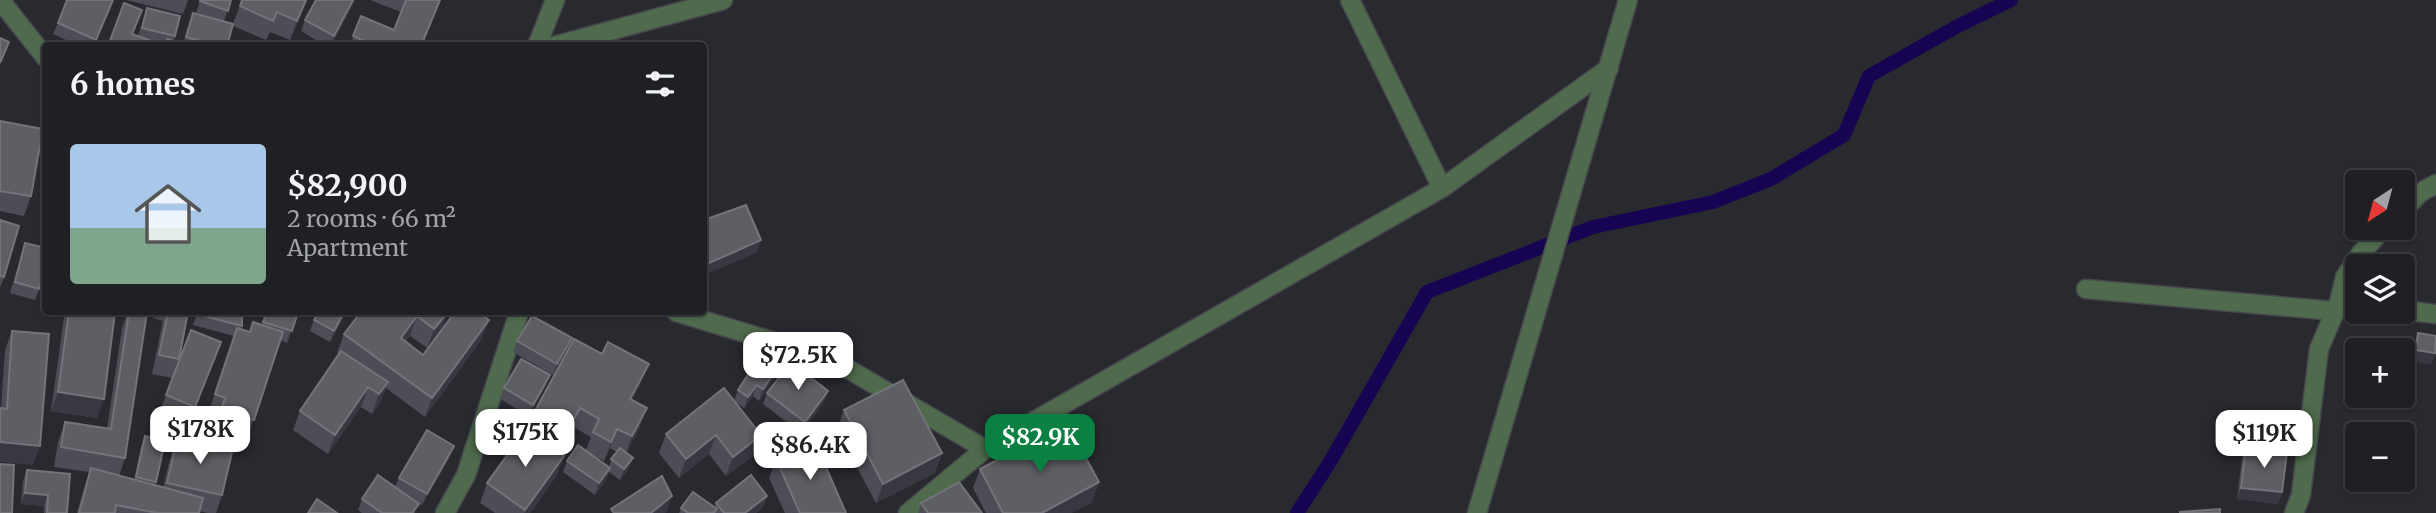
<!DOCTYPE html>
<meta charset="utf-8">
<style>
body{margin:0;font-family:Merriweather,serif;background:#27282c;color:#f1f3f6;height:100vh;display:flex;flex-direction:column;font-size:26px;white-space:nowrap}
*{box-sizing:border-box;margin:0}
p{font-size:23px;color:#a1a3a6}
.icon{flex:none;width:38px;height:38px;fill:none;stroke:currentColor;stroke-width:2;stroke-linecap:round;stroke-linejoin:round}
.map{position:relative;flex:1;overflow:hidden}
.panel{position:absolute;left:42px;top:42px;width:665px;height:273px;display:flex;flex-direction:column;background:#1f2024;border-radius:7px;box-shadow:0 2px 5px #0004,0 0 0 2px #3c3e41}
.panel>*{flex:none}
.needle{width:46px;rotate:216deg}
.fabs{position:absolute;left:2345px;top:170px;display:grid;gap:14px}
.fabs a{display:grid;place-items:center;width:70px;height:70px;border-radius:7px;background:#1f2024;box-shadow:0 2px 5px #0004,0 0 0 2px #3c3e41;font-size:35px}
.price{position:absolute;translate:-50% -60px;padding:0 16px;border-radius:14px;background:#fff;color:#222;font-size:23px;line-height:46px;filter:drop-shadow(0 2px 4px #0008)}
.price::after{content:'';position:absolute;left:50%;top:42px;width:21px;height:16px;margin-left:-10px;background:inherit;clip-path:polygon(0 0,100% 0,50% 100%)}
.price.current{background:#0b8043;color:#fff}
ul{padding:0;list-style:none}
li{display:flex;align-items:center;gap:21px;height:175px;padding:0 28px}
li span{display:grid;place-items:center;flex:none;width:196px;height:140px;border-radius:7px;color:#555}
li>.icon{margin-inline-start:auto}
span .icon{width:84px;height:84px;fill:#fffc;stroke-width:1}
li b{font-size:30px}
h2{display:flex;justify-content:space-between;align-items:center;height:84px;padding:0 28px;font-size:30px}
.map>svg:first-child{display:block}
</style>
<div class="map">
<svg width="2436" height="513" viewBox="0 0 2436 513">
<rect width="100%" height="100%" fill="#292a30"/>
<g fill="none" stroke-linecap="round" stroke-linejoin="round">
<path stroke="#160452" stroke-width="14" d="M1297,513L1330,462L1427,292L1593,227L1713,202L1771,179L1844,135L1869,76L1956,27L2011,0"/>
<defs>
<g id="minor">
<path d="M0,0L46,58"/>
<path d="M1350,0L1442,188"/>
<path d="M537,46L555,0"/>
<path d="M554,46L723,0"/>
<path d="M2403,210L2421,192L2436,184"/>
<path d="M2086,289L2335,311"/>
<path d="M2339,302L2357,304"/>
<path d="M2403,310L2436,314"/>
<path d="M676,312L831,359L985,449L1442,188L1609,68"/>
<path d="M445,513L466,475L519,312"/>
<path d="M908,513L985,449"/>
<path d="M1477,513L1628,0"/>
<path d="M2294,513L2301,495L2319,349L2339,302L2345,277L2361,253L2384,228"/>
</g>
</defs>
<use href="#minor" stroke="#47484e" stroke-width="21"/>
<use href="#minor" stroke="#4f6a4c" stroke-width="18"/>
</g>
<g fill="#4d4e55" fill-rule="evenodd">
<path d="M126,0H188L183,14Z"/>
<path d="M200,0H231L224,21L233,24L242,0H307L290,40L270,32L266,40L233,26L227,46H164L154,43L132,34L138,36L147,8L175,36L174,41L183,44L193,13L211,18L196,13Z"/>
<path d="M355,0L331,46H326L301,31L305,20Z"/>
<path d="M370,0H440L422,46H350L361,16L394,30L401,12Z"/>
<path d="M111,7L94,46H79L53,34L58,23Z"/>
<path d="M0,121L31,196L24,216L0,211Z"/>
<path d="M46,170V181L42,180Z"/>
<path d="M0,220L4,277L0,288Z"/>
<path d="M704,220L761,240L757,252L704,275Z"/>
<path d="M25,243L39,289L35,300L10,293Z"/>
<path d="M66,312H147L125,458L119,476L134,480L141,447L145,436L156,482L155,485L163,488L171,455L178,436L210,443L218,417L208,414L234,336L193,325L197,314L242,326L241,329L249,332L262,325L266,312H298L287,343L280,340L247,439L240,438L235,453L232,452L222,495L216,513H208L199,511V513H77L89,472L54,467L58,442L65,422L107,429L122,328L126,317L115,314L97,418L51,411L64,317Z"/>
<path d="M154,312H188L179,359L172,378L152,374L163,321L153,318Z"/>
<path d="M319,312H345L342,320L330,342L310,331L314,320Z"/>
<path d="M361,312H448L427,348L410,336L405,342L423,355L482,339L425,417L386,388L381,401L372,414L361,407L328,454L293,430L300,411L338,354L337,353L344,334Z"/>
<path d="M191,330L221,342L191,418L162,406Z"/>
<path d="M12,331L33,465L1,408L5,350Z"/>
<path d="M2418,333L2435,353L2431,364L2412,361L2414,345Z"/>
<path d="M572,338L568,350L553,375L513,352L517,341Z"/>
<path d="M780,364L776,375L759,401L753,396L744,408L734,401L761,435L754,455L726,476L709,454L679,478L659,453L666,434L734,401L738,390Z"/>
<path d="M641,383L632,400L640,427L626,453L633,458L628,469L620,480L609,472L606,479L595,495L563,472L567,461L586,450L591,437L573,427L563,446L529,428L536,409ZM610,448L617,452L611,459L609,467L591,454L604,461Z"/>
<path d="M546,386L529,416L500,399L504,388Z"/>
<path d="M828,391L824,402L801,433L763,404L767,393Z"/>
<path d="M844,410L942,453L935,473L876,503L837,430Z"/>
<path d="M512,436L557,475L530,513H495L480,503L487,483L504,459Z"/>
<path d="M2246,447L2282,492L2278,504L2237,499L2242,458Z"/>
<path d="M450,457L422,505L414,501L415,513H362L358,510L362,499L395,487L399,478Z"/>
<path d="M776,459L846,513H785L769,478Z"/>
<path d="M980,469L1099,482L1092,502L1071,513H986L973,488Z"/>
<path d="M27,470L67,513H44V506L21,504L23,481Z"/>
<path d="M767,496L763,507L756,513H679L681,508L714,507L716,503Z"/>
<path d="M921,503L982,513H918Z"/>
</g>
<g fill="#383940">
<path d="M306,0H307L290,40L297,21Z"/>
<path d="M353,0H355L331,46L334,36Z"/>
<path d="M761,240L757,252L704,275L707,264Z"/>
<path d="M344,312L342,320L330,342L334,331Z"/>
<path d="M448,312L442,329L427,348L434,329Z"/>
<path d="M417,316L410,336L394,357L401,338Z"/>
<path d="M489,320L482,339L425,417L432,398Z"/>
<path d="M572,338L568,350L553,375L557,364Z"/>
<path d="M2416,350L2435,353L2431,364L2412,361Z"/>
<path d="M649,364L641,383L623,418L630,399Z"/>
<path d="M780,364L776,375L759,401L763,389Z"/>
<path d="M550,375L546,386L529,416L533,405Z"/>
<path d="M388,382L381,401L372,414L379,394Z"/>
<path d="M757,385L753,396L744,408L748,397Z"/>
<path d="M368,387L361,407L328,454L335,435Z"/>
<path d="M828,391L824,402L801,433L805,422Z"/>
<path d="M58,392L104,399L97,418L51,411Z"/>
<path d="M580,408L573,427L563,446L570,427Z"/>
<path d="M647,408L640,427L625,456L632,436Z"/>
<path d="M617,429L610,448L604,461L611,442Z"/>
<path d="M716,435L709,454L679,478L686,459Z"/>
<path d="M761,435L754,455L726,476L733,457Z"/>
<path d="M0,442L40,446L33,465L0,462Z"/>
<path d="M454,446L450,457L422,505L427,494Z"/>
<path d="M942,453L935,473L876,503L883,484Z"/>
<path d="M564,456L557,475L530,513H524Z"/>
<path d="M633,458L628,469L620,480L624,469Z"/>
<path d="M610,468L606,479L595,495L599,483Z"/>
<path d="M1099,482L1092,502L1071,513H1042Z"/>
<path d="M2241,488L2282,492L2278,504L2237,499Z"/>
<path d="M25,493L48,495L44,506L21,504Z"/>
<path d="M672,496L666,513H651Z"/>
<path d="M767,496L763,507L756,513H745Z"/>
</g>
<g fill="#5e5f65" stroke="#73747a" stroke-width="2">
<path d="M67,0H113L96,40L58,23Z"/>
<path d="M200,0H231L228,11L200,1Z"/>
<path d="M242,0H306L297,21L277,12L273,21L240,6Z"/>
<path d="M316,0H353L334,36L305,20Z"/>
<path d="M406,0H440L421,46H376L353,36L361,16L394,30Z"/>
<path d="M124,3L142,10L132,34L154,42L153,46H108Z"/>
<path d="M147,8L180,16L175,36L142,28Z"/>
<path d="M193,13L233,24L227,46H208V43L186,37Z"/>
<path d="M0,38L9,42L0,63Z"/>
<path d="M167,39L187,46H165Z"/>
<path d="M0,121L43,129L31,196L0,191Z"/>
<path d="M746,205L761,240L707,264L704,255V220Z"/>
<path d="M0,220L19,226L4,277L0,276Z"/>
<path d="M25,243L46,248V264L39,289L15,282Z"/>
<path d="M69,312H115L104,399L58,392Z"/>
<path d="M129,312H147L125,458L61,447L65,422L111,429Z"/>
<path d="M168,312H188L179,359L159,355Z"/>
<path d="M215,312H242V326L197,314Z"/>
<path d="M267,312H298L292,331L263,322Z"/>
<path d="M319,312H344L334,331L314,320Z"/>
<path d="M361,312H448L434,329L417,316L401,338L423,355L455,312H477L489,320L432,398L344,334Z"/>
<path d="M532,316L572,338L557,364L517,341Z"/>
<path d="M253,322L283,332L254,420L247,418L242,433L216,424L225,398L215,394L237,328L250,332Z"/>
<path d="M191,330L221,342L195,407L166,395Z"/>
<path d="M12,331L49,334L40,446L0,442V408L7,409Z"/>
<path d="M2418,333L2436,336L2435,353L2416,350Z"/>
<path d="M574,339L602,354L608,342L649,364L630,399L647,408L632,436L617,429L611,442L593,432L599,419L580,408L570,427L536,409Z"/>
<path d="M341,351L388,382L379,394L368,387L335,435L300,411Z"/>
<path d="M763,352L780,364L763,389L757,385L748,397L738,390Z"/>
<path d="M521,359L550,375L533,405L504,388Z"/>
<path d="M791,362L828,391L805,422L767,393Z"/>
<path d="M903,380L942,453L883,484L844,410Z"/>
<path d="M724,388L761,435L733,457L716,435L686,459L666,434Z"/>
<path d="M1067,423L1099,482L1042,513H1003L980,469Z"/>
<path d="M524,427L564,456L525,510L487,483L508,454L512,436L516,439Z"/>
<path d="M427,430L454,446L427,494L399,478Z"/>
<path d="M145,436L165,441L156,482L136,477Z"/>
<path d="M178,436L233,448L222,495L167,483Z"/>
<path d="M815,442L846,513H800L776,459Z"/>
<path d="M578,445L610,468L599,483L567,461Z"/>
<path d="M2246,447L2287,452L2282,492L2241,488Z"/>
<path d="M620,448L633,458L624,469L611,459Z"/>
<path d="M0,464L14,465L12,513H0Z"/>
<path d="M91,468L203,498L199,513H157L116,505L115,513H79Z"/>
<path d="M27,470L70,474L67,513H47L48,495L25,493Z"/>
<path d="M378,475L419,504L412,513H382L362,499Z"/>
<path d="M751,475L767,496L745,513H724L716,503Z"/>
<path d="M662,476L672,496L651,513H614L611,509Z"/>
<path d="M959,482L982,513H928L921,503Z"/>
<path d="M693,492L717,509L714,513H688L681,508Z"/>
<path d="M317,499L337,513H308Z"/>
<path d="M2220,509V513H2180V512Z"/>
</g>
</svg>
<div class="fabs">
<a><svg class="needle" viewBox="-14 -14 28 28"><path d="M0-13l5 13h-10z" fill="#e53935"/><path d="M0 13l5-13h-10z" fill="#a1a3a6"/></svg></a>
<a><svg class="icon" aria-label="layers" viewBox="0 0 24 24"><path d="M12 4l9 5-9 5-9-5zM3 14l9 5 9-5"/></svg></a>
<a>+</a>
<a>−</a>
</div>
<b class="price" style="left:798px;top:392px">$72.5K</b>
<b class="price" style="left:200px;top:466px">$178K</b>
<b class="price" style="left:525px;top:469px">$175K</b>
<b class="price" style="left:2264px;top:470px">$119K</b>
<b class="price current" style="left:1040px;top:474px">$82.9K</b>
<b class="price" style="left:810px;top:482px">$86.4K</b>
<section class="panel">
<h2>6 homes<svg class="icon" aria-label="filters" viewBox="0 0 24 24"><path d="M4 7h16M4 17h16"/><circle cx="9" cy="7" r="2"/><circle cx="15" cy="17" r="2"/></svg></h2>
<ul>
<li><span style="background:linear-gradient(#a9c7e8 60%,#7fa58c 0)"><svg class="icon" aria-label="home" viewBox="0 0 24 24"><path d="M3 11l9-7 9 7M6 9v11h12V9"/></svg></span><div><b>$82,900</b><p>2 rooms · 66 m²</p><p>Apartment</p></div></li>
</ul>
</section>
</div>
